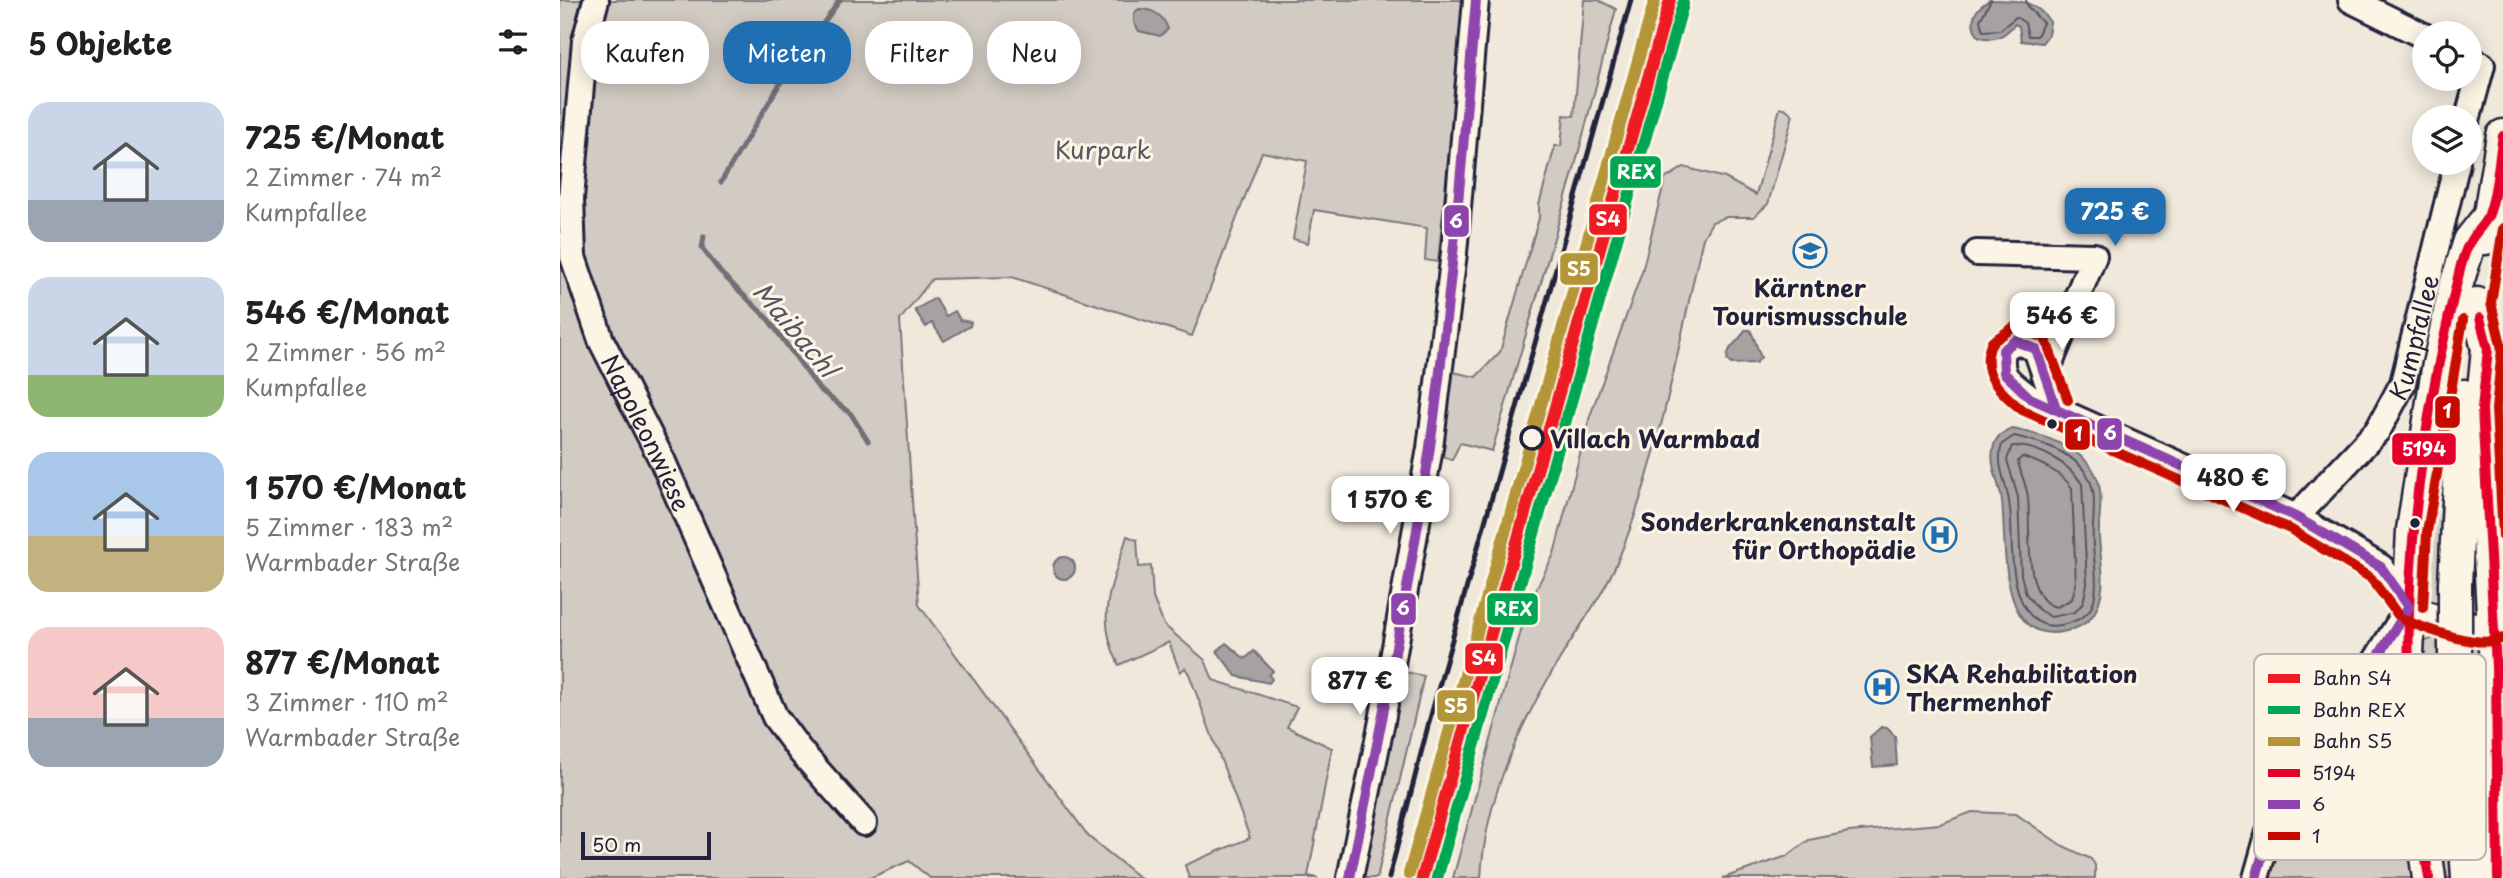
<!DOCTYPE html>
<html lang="de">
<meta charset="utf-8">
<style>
body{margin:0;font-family:"Playpen Sans",sans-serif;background:#f6f6f6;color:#202124;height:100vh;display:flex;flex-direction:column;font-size:26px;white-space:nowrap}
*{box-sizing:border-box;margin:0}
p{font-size:23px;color:#757577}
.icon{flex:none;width:38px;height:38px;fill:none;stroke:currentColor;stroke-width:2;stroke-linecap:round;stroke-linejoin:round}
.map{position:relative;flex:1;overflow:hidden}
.details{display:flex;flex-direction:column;background:#fff;width:560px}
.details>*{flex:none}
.guide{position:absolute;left:21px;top:21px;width:665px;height:63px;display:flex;gap:14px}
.buttons{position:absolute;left:1852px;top:21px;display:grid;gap:14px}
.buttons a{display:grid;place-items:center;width:70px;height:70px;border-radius:50%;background:#fff;box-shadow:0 4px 18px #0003;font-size:35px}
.scale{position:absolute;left:21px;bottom:18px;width:130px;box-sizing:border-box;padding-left:7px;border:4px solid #22223b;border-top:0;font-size:19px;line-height:24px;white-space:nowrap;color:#22223b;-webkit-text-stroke:5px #fcf5e5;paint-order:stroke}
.price{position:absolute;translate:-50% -60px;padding:0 16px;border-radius:14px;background:#fff;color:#222;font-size:23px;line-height:46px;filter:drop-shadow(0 2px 4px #0008)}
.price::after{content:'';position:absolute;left:50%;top:42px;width:21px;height:16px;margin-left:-10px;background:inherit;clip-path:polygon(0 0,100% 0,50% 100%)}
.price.on{background:#1f6fb2;color:#fff}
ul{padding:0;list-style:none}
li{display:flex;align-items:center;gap:21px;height:175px;padding:0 28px}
li span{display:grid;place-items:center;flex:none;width:196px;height:140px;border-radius:21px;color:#555}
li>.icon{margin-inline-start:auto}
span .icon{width:84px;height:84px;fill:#fffc;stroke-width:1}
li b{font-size:30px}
h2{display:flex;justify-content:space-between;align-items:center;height:84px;padding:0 28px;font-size:30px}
.pill{padding:0 24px;border-radius:28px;background:#fff;box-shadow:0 4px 18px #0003;font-size:24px;line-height:63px}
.pill.on{background:#1f6fb2;color:#fff}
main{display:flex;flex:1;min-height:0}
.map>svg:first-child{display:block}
</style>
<main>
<section class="details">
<h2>5 Objekte<svg class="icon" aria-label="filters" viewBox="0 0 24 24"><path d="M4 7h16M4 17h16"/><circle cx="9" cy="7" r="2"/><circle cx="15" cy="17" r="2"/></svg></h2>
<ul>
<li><span style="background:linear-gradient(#c9d6e8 70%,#9aa5b1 0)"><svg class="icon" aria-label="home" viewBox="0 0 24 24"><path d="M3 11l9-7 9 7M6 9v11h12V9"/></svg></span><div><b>725 €/Monat</b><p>2 Zimmer · 74 m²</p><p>Kumpfallee</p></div></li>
<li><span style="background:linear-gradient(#c9d6e8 70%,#8fb573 0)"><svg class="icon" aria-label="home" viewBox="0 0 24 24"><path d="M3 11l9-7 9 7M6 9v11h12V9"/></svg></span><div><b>546 €/Monat</b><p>2 Zimmer · 56 m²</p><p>Kumpfallee</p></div></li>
<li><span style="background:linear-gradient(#a9c7e8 60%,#c2b280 0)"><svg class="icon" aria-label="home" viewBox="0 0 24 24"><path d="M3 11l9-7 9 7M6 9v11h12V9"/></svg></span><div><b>1 570 €/Monat</b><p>5 Zimmer · 183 m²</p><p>Warmbader Straße</p></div></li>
<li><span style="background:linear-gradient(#f6c9c9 65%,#9aa5b1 0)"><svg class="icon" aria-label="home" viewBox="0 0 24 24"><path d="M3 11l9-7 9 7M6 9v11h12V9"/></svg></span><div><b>877 €/Monat</b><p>3 Zimmer · 110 m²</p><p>Warmbader Straße</p></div></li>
</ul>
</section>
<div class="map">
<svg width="1943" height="878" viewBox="0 0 1943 878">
<rect width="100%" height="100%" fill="#efe8db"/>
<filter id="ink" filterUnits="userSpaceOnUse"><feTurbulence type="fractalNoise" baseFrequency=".0143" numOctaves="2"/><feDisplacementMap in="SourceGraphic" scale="14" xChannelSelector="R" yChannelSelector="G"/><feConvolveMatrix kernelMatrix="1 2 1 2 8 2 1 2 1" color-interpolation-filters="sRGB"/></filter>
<g filter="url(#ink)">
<g fill="#d1cbc3" stroke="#7a767f" stroke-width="2">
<path d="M0,0H904L878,262L865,260L867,228L754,210L748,243L733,239L747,161L702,152L632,336L452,277L372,279L340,320L359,605L529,837L580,878H370L349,861L310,878H0Z"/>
<path d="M1024,0H1038L1056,9L1015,166L932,451L900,443L892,460L882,456L893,372L916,377L940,352L979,218V205L995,146H1001L1004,115L1014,116Z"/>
<path d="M1220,108H1225L1233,115L1208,204L1194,217H1166L1152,222L1143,238C1118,345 1100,459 1058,560C1044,593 1023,621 1004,652C962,720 925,796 921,878H893L968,605L994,554L1030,416L1082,272L1105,179L1124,167L1165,178L1196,195Z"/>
<path d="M1943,330V523L1929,432Z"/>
<path d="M1897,354L1898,360L1880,609L1871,608L1855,589V559Z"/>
<path d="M567,536L577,540L579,567L591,566L593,598L604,625L645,660L653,680L737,707L727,727L772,748L748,876L758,878H629L625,865L690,838L629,674L625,668L620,672L609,642L559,665C534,615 552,587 567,536Z"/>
<path d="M1879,636L1895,878H1875L1858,651L1866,641Z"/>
<path d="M1910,639L1921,645L1931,825L1919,878Z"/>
<path d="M1815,670L1837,678L1838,713L1828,740L1835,751L1846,754L1859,878H1706L1719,836Z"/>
<path d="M845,672L864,676L817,878H802Z"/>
<path d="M1412,812L1456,814L1501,845L1531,859L1535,865V878H1163L1227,856L1249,840L1289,832L1380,824Z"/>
</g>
<g fill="#a6a2a2" stroke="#716f79" stroke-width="2">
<path d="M1430,0C1457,0 1476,0 1490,22L1488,35L1482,43L1461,41L1459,26L1455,24C1443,37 1435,42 1418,36C1408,21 1415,8 1430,0Z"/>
<path d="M579,9C594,9 603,15 608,29L600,36L579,31L574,23V13Z"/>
<path d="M375,298L386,316L395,311L400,320L411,322L410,326L384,341L372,323L366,327L355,310Z"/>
<path d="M1185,330H1190C1195,338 1197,349 1201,357L1196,363L1171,364L1167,360C1167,345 1179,343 1185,330Z"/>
<path d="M1453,429C1481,434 1526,448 1537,478C1544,496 1538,518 1539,537C1540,556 1545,576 1541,595C1537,612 1531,623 1513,629C1436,655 1447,544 1442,502C1440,481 1428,466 1434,445C1437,435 1444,432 1453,429Z"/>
<circle cx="504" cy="568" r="11"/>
<path d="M666,643L685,659L694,651L713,671L709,675L712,679L709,683L676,676L657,651Z"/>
<path d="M1321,727L1327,728L1335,736L1337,765L1313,767L1310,737Z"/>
</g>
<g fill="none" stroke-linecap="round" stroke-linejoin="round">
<g stroke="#575564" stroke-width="2">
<path d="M1431,0L1420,20L1423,31L1440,30L1456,17L1465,23L1468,36H1477L1483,23L1468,7L1466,0"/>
<path d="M1454,436C1479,441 1520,454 1530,481C1538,499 1531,525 1533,545C1534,564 1540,590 1531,608C1526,617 1517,620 1509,623C1462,639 1453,582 1452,549C1451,532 1452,513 1448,496C1444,476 1436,464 1442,444Z"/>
<path d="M1452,446C1477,445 1509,463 1522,484L1527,584L1523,603L1515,612L1491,617L1479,610L1466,594L1461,575L1458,497L1447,460Z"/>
<path d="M1462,457C1480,462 1502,473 1512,488L1516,584L1512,599L1497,607C1462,602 1471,525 1468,498C1467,485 1460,474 1458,461Z"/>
</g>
<g stroke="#716f79" stroke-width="5">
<path d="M161,182L221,82L280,0"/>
<path d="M144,236L142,248L161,273L208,319L259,389L291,414L308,441"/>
</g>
<defs>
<g id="minor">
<path id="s1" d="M36,0L25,41L11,198L13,257L41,340L103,462L215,717L241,752L304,823"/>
<path d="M1791,0L1864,36"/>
<path d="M1908,117L1922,65L1909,59"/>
<path d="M1417,253L1534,256L1486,373"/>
<path d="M1496,408L1476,349L1455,341L1443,350C1438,379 1450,381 1470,398L1736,517L1821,567L1849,607"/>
<path id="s2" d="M1736,517L1818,430L1843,383L1897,163"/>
<path d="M1849,607L1888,622L1934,627"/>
<path d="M790,878L822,721L870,448L894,253L916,0"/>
<path d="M1696,878L1709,832L1849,607"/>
</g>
<g id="major">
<path d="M1926,238L1943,136"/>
<path d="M1917,304L1928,349L1922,409L1936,667L1938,878"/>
<path d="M1895,584L1904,396"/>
<path d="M1895,664L1908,878"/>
<path d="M1869,878L1854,770L1846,674L1853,530L1878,369L1895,289L1910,241L1929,217"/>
</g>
</defs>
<use href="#minor" stroke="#22223b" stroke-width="30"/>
<use href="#major" stroke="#22223b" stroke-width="37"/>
<use href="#minor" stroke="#fcf5e5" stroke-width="24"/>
<use href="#major" stroke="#fcf5e5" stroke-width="32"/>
<path stroke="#22223b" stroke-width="5" d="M829,878L869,722L1071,0"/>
<defs>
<path id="major-bridge" d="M1895,584V664"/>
</defs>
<use href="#major-bridge" stroke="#22223b" stroke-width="37" stroke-linecap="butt"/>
<use href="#major-bridge" stroke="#fcf5e5" stroke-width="32"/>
<defs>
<g id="bus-1">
<path d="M1920,318L1928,349L1922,409L1936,667L1938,878"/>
<path d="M1869,878C1833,672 1846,493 1895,290C1899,274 1902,255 1911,240C1916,231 1925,224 1929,214C1938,189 1938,162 1943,136"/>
</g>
<g id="bus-2">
<path d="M1496,408L1476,349L1455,341L1443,350L1444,373L1470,398L1736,517L1821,567L1849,607"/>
<path d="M790,878C819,735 849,591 870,447C891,299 903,149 916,0"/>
<path d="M1696,878L1709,832L1849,607"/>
</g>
<g id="bus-3">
<path d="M1943,228L1931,303L1942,349L1936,409L1943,536"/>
<path d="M1508,400L1485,338L1454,327L1432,342C1418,373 1440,392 1462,410L1730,529L1811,578L1838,615"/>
<path d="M1863,608L1867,532L1903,320"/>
<path d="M1844,620C1867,629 1920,650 1943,638"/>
</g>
</defs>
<use href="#bus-1" stroke="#fcf5e5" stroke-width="16"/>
<use href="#bus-2" stroke="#fcf5e5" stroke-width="16"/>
<use href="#bus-3" stroke="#fcf5e5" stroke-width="16"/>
<use href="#bus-1" stroke="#e4002b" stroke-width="10"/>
<use href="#bus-2" stroke="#8e44ad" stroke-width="10"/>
<use href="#bus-3" stroke="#c70a00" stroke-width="10"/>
<defs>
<path id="rail-1" d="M862,878L1110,0"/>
<path id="rail-2" d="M877,878L1123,4"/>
<path id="rail-3" d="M849,874L1095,0"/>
</defs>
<use href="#rail-1" stroke="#fcf5e5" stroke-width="18"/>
<use href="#rail-2" stroke="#fcf5e5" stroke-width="18"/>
<use href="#rail-3" stroke="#fcf5e5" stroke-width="18"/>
<use href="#rail-1" stroke="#ed1c24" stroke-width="12"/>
<use href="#rail-2" stroke="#00a651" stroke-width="12"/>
<use href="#rail-3" stroke="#b49638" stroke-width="12"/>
</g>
</g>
<defs>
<symbol id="school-ring" viewBox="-11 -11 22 22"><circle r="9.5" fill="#fcf5e5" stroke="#1f6fb2" stroke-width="1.5"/><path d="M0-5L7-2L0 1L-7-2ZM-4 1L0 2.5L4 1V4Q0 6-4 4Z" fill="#1f6fb2"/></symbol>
<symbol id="hospital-ring" viewBox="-11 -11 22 22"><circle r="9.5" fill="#fcf5e5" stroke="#1f6fb2" stroke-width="1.5"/><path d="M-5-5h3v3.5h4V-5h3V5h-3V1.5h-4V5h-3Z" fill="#1f6fb2"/></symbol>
</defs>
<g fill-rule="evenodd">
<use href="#school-ring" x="1231" y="232" width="38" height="38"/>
<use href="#hospital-ring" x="1361" y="516" width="38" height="38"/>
<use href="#hospital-ring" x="1303" y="668" width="38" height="38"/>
</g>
<g fill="#22223b" stroke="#fcf5e5" stroke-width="2.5">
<circle cx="1492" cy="424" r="6"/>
<circle cx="1855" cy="523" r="6"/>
</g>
<circle fill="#fcf5e5" stroke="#22223b" stroke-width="3.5" cx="972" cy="438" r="11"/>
<g text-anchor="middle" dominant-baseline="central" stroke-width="6" stroke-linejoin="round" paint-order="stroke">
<g font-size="24" fill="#575564" stroke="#fcf5e5">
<text x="543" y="149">Kurpark</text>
</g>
<g font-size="24" font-weight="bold" fill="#22223b" stroke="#fcf5e5">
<text x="1250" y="287">Kärntner<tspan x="1250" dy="28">Tourismusschule</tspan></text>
<text x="1356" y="521" text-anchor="end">Sonderkrankenanstalt<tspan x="1356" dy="28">für Orthopädie</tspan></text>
<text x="1346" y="673" text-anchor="start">SKA Rehabilitation<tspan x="1346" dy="28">Thermenhof</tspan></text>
</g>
<g font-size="24" fill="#22223b" stroke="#fcf5e5">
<text stroke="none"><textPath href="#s2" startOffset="220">Kumpfallee</textPath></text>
<text stroke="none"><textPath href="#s1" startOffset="450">Napoleonwiese</textPath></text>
</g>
<g font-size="24" font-weight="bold" fill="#22223b" stroke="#fcf5e5" text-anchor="start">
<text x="990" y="438">Villach Warmbad</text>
</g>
<g font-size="26" font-style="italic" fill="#575564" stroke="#fcf5e5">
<text transform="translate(236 329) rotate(50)">Maibachl</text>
</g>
</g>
<rect x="1694" y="654" width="232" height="206" rx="10" fill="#fcf5e5" stroke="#bbb6b2" stroke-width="2"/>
<rect x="1708" y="674" width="32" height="9" fill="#ed1c24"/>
<rect x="1708" y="706" width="32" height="8" fill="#00a651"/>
<rect x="1708" y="737" width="32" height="9" fill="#b49638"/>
<rect x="1708" y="769" width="32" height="8" fill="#e4002b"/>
<rect x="1708" y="800" width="32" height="9" fill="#8e44ad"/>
<rect x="1708" y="832" width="32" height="8" fill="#c70a00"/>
<g font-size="19" fill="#22223b">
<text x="1752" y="685">Bahn S4</text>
<text x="1752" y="717">Bahn REX</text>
<text x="1752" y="748">Bahn S5</text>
<text x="1752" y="780">5194</text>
<text x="1752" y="811">6</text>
<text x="1752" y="843">1</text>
</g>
<g stroke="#fcf5e5" stroke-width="2.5">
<rect x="1049" y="155" width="53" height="34" rx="7" fill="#00a651"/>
<rect x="1028" y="203" width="40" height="33" rx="7" fill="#ed1c24"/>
<rect x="883" y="204" width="27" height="34" rx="7" fill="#8e44ad"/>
<rect x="999" y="252" width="40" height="34" rx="7" fill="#b49638"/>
<rect x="1874" y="395" width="27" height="34" rx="7" fill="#c70a00"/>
<rect x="1536" y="417" width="27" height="34" rx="7" fill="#8e44ad"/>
<rect x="1504" y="418" width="27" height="33" rx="7" fill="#c70a00"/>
<rect x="1831" y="432" width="66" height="34" rx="7" fill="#e4002b"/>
<rect x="830" y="592" width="27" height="34" rx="7" fill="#8e44ad"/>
<rect x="926" y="592" width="53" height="34" rx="7" fill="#00a651"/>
<rect x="904" y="642" width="40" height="33" rx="7" fill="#ed1c24"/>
<rect x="876" y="689" width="40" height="34" rx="7" fill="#b49638"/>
</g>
<g font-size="19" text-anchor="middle" font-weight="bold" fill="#fff">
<text x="1076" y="179">REX</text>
<text x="1048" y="226">S4</text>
<text x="896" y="228">6</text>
<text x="1019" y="276">S5</text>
<text x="1887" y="418">1</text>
<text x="1550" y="440">6</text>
<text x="1518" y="441">1</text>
<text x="1864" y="456">5194</text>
<text x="843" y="615">6</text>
<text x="953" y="616">REX</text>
<text x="924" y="665">S4</text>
<text x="896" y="713">S5</text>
</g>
</svg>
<div class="buttons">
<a><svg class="icon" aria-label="locate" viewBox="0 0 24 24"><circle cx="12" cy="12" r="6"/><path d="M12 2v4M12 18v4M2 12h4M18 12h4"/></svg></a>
<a><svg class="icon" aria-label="layers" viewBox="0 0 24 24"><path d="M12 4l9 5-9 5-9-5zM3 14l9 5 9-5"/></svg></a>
</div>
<div class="scale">50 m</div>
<b class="price on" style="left:1555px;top:248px">725 €</b>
<b class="price" style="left:1502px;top:352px">546 €</b>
<b class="price" style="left:1673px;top:514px">480 €</b>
<b class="price" style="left:830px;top:536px">1 570 €</b>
<b class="price" style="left:800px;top:717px">877 €</b>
<div class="guide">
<a class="pill">Kaufen</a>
<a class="pill on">Mieten</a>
<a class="pill">Filter</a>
<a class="pill">Neu</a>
</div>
</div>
</main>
